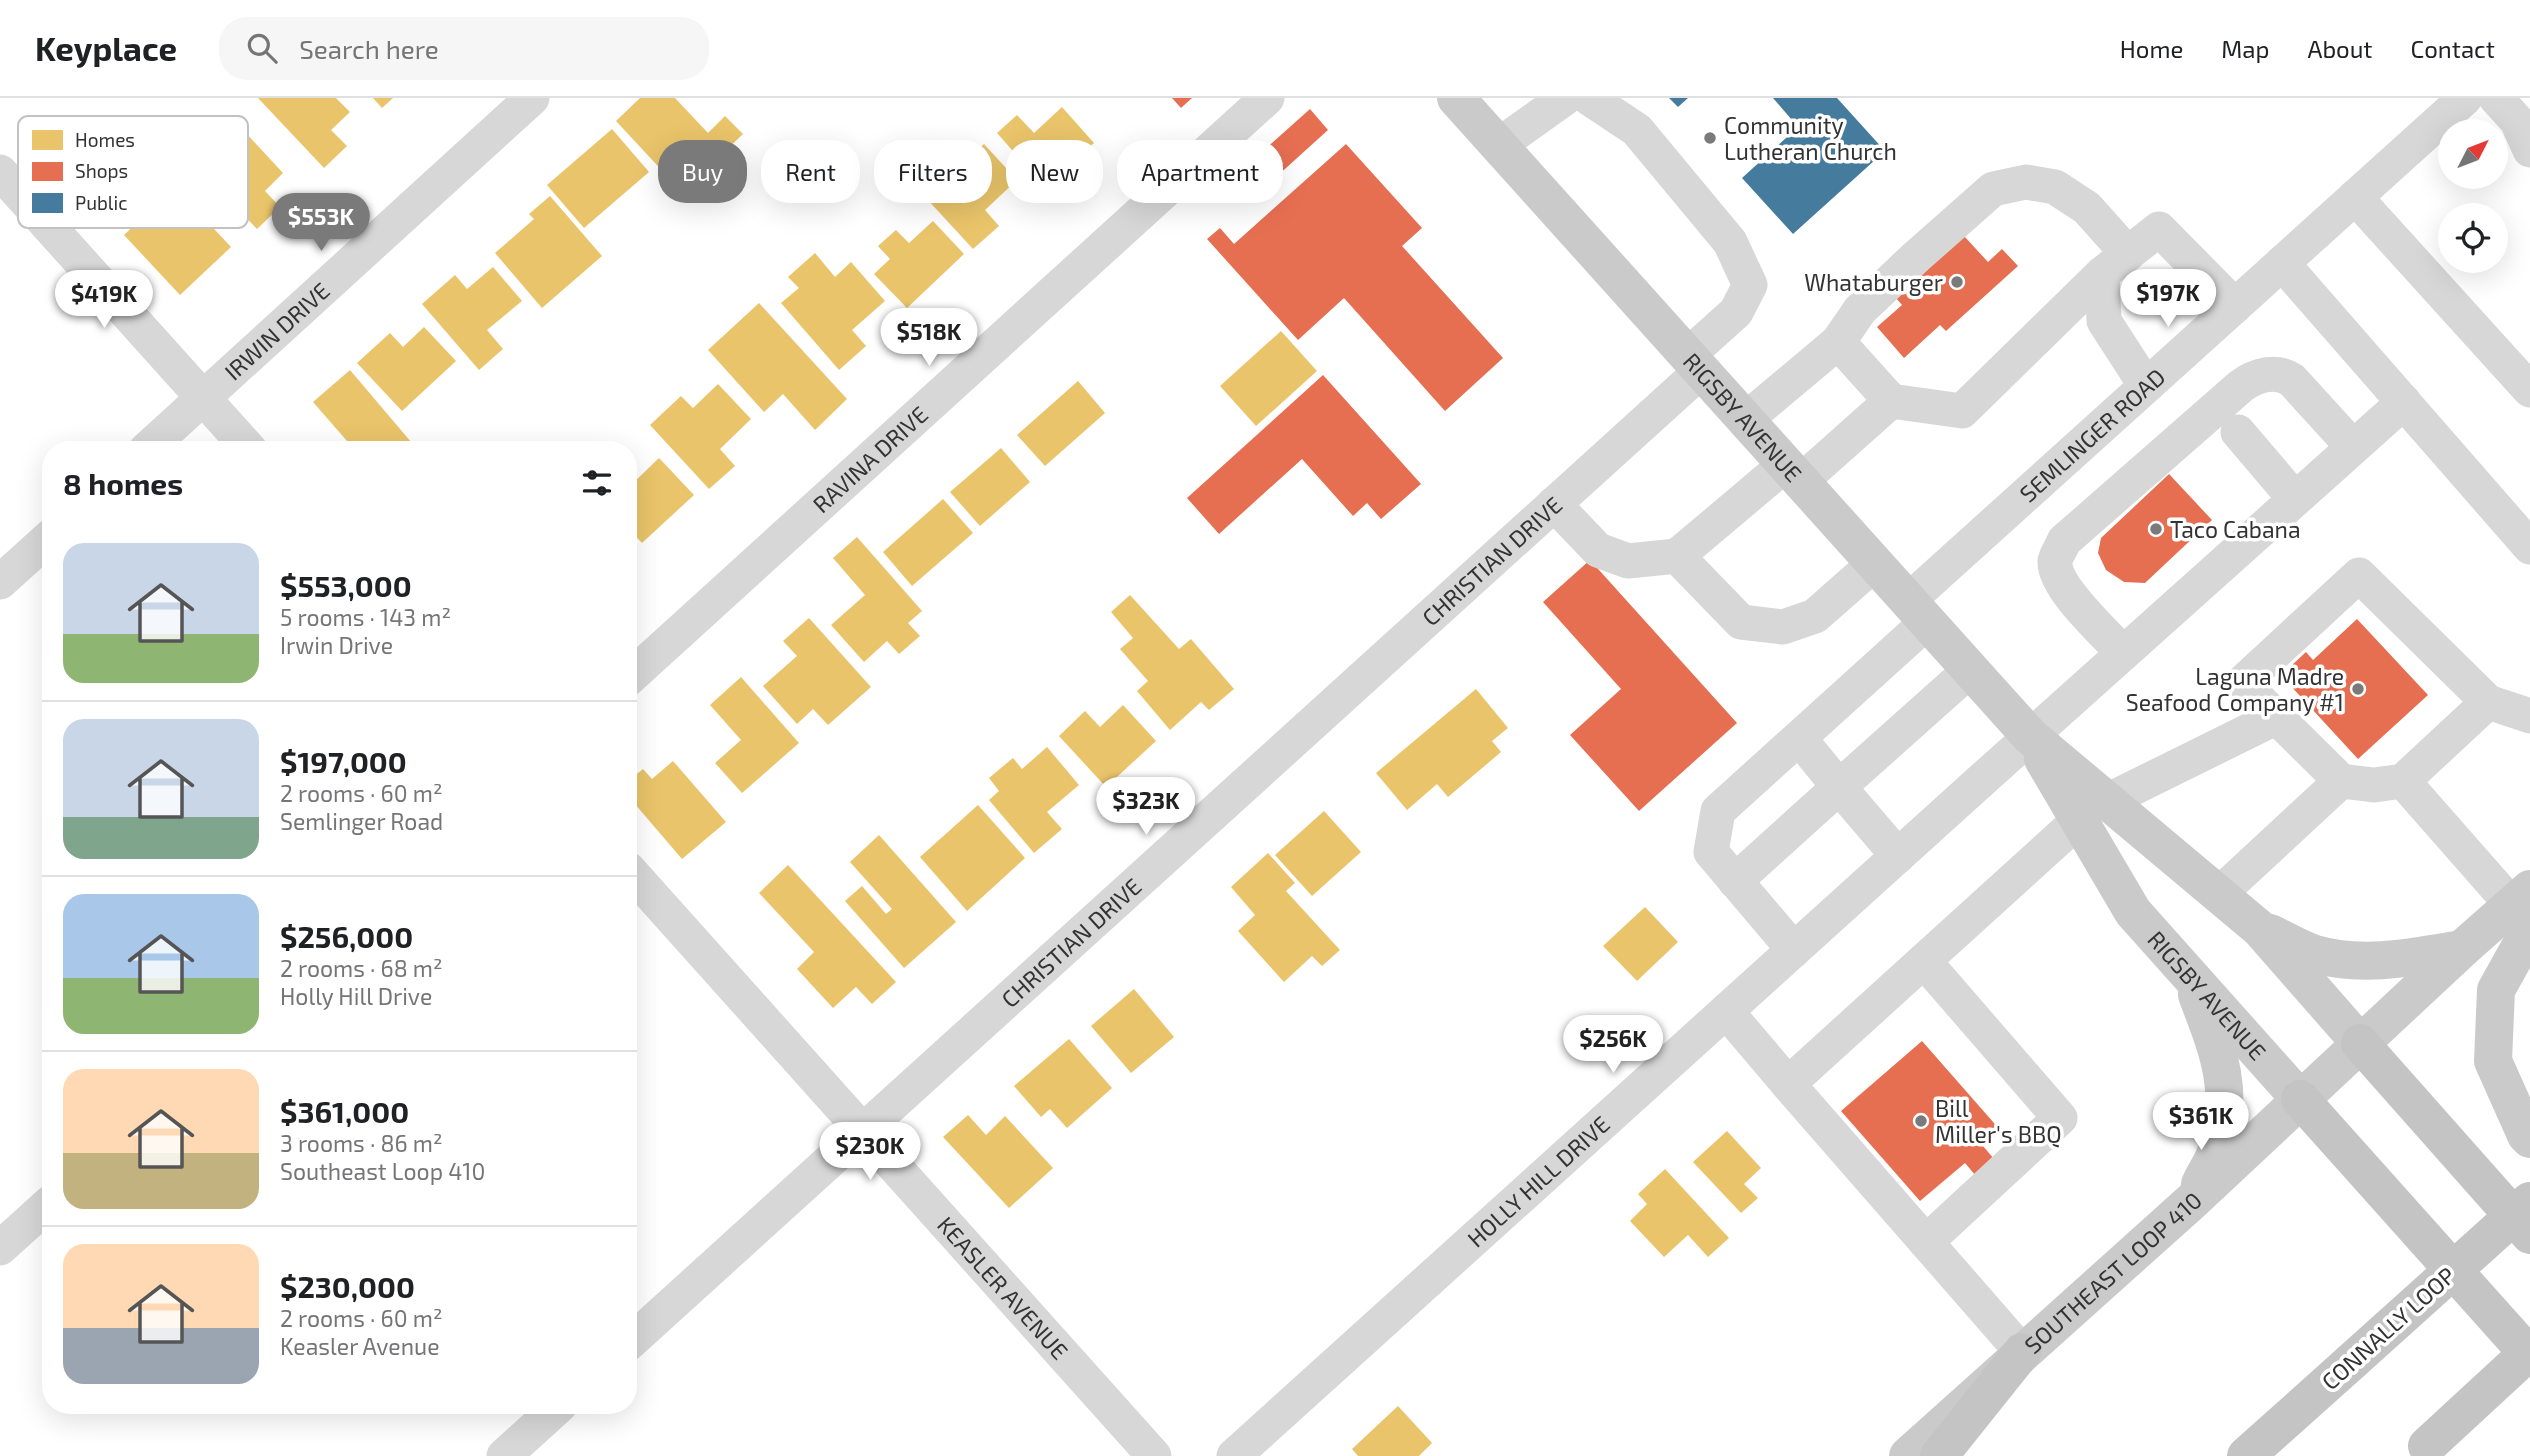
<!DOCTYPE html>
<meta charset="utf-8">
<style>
body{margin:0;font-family:"Exo 2",sans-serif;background:#f6f6f6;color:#202124;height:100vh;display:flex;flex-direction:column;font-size:26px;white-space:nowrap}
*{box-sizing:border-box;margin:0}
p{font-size:23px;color:#757577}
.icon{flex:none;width:38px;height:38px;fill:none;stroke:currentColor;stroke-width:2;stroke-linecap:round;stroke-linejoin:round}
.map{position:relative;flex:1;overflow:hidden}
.side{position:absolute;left:42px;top:343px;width:595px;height:973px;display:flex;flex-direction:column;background:#fff;border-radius:28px;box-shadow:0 7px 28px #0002}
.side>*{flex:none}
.top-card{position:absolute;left:658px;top:42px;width:665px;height:63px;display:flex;gap:14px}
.needle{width:46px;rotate:48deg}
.buttons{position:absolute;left:2438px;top:21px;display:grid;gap:14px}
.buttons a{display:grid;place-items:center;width:70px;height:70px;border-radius:50%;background:#fff;box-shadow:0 7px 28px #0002;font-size:35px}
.price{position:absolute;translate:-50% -60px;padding:0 16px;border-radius:24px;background:#fff;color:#222;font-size:23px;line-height:46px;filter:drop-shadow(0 2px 4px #0008)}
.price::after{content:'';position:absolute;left:50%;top:42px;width:21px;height:16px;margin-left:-10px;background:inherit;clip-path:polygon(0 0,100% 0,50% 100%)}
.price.on{background:#7a7a7a;color:#fff}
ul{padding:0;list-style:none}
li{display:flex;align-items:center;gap:21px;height:175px;padding:0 21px}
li+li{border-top:2px solid #e0e0e0}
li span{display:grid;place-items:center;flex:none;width:196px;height:140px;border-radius:21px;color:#555}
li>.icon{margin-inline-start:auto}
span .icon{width:84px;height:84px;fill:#fffc;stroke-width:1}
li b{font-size:30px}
h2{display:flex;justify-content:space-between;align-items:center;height:84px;padding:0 21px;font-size:30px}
.pill{padding:0 24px;border-radius:28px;background:#fff;box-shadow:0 7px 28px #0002;font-size:24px;line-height:63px}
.pill.on{background:#7a7a7a;color:#fff}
header{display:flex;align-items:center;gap:42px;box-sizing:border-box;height:98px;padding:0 35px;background:#fff;border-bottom:2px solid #e0e0e0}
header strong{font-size:33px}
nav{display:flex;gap:38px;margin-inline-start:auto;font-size:24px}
.search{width:490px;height:63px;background:#f6f6f6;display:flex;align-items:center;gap:18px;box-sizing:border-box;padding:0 24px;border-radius:28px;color:#757577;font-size:26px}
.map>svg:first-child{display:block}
</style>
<header>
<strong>Keyplace</strong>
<div class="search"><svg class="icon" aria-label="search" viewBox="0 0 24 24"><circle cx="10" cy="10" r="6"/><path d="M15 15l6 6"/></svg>Search here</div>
<nav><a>Home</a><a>Map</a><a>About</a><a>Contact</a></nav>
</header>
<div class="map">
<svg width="2530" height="1358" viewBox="0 0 2530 1358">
<rect width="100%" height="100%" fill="#fff"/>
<g fill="#e9c46a">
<path d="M258,0H336L350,14L331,32L347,48L324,70Z"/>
<path d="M373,0H393L382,10Z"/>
<path d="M640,0H675L708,35L725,18L743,36L682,94L616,23Z"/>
<path d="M1062,9L1094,45L1045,89L997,35L1017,17L1034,35Z"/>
<path d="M230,18L283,75L265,93L280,109L257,131L188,58Z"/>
<path d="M612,31L649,74L584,130L547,87Z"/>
<path d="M984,46L1017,82L985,112L999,128L973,151L926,100L940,87L930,76L947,60L957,71Z"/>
<path d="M175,89L231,149L180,197L124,137Z"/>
<path d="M550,98L602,158L542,210L495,155L534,121L529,116Z"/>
<path d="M933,123L964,156L907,210L874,176L890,161L878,148L896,132L909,145Z"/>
<path d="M815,155L835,179L851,164L885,203L852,232L866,248L839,272L781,205L799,190L788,179Z"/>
<path d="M493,169L522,203L487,232L503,251L479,272L422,206L455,177L467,191Z"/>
<path d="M759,205L847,301L815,332L783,296L764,314L708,252Z"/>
<path d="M424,229L456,263L402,313L357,265L390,235L403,249Z"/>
<path d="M1281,233L1317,273L1256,328L1220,288Z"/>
<path d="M350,272L417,351L416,352H336L347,343L313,304Z"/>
<path d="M1078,283L1105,315L1045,368L1017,337Z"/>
<path d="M718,286L751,321L720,351L735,368L709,391L650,327L681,298L693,310Z"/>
<path d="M1001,350L1030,384L980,428L950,394Z"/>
<path d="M659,360L694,397L642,445L628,430V390Z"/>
<path d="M943,401L973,435L912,488L883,454Z"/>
<path d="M857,439L922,513L908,525L920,538L899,556L887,543L864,564L831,527L865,497L833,460Z"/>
<path d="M1130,497L1179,551L1191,541L1234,591L1209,612L1201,604L1170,632L1137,593L1148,583L1120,551L1133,540L1111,514Z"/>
<path d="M809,520L871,589L828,627L813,611L797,626L763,588L797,558L783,543Z"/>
<path d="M741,579L799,645L742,695L715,665L741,642L710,607Z"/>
<path d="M1476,591L1508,630L1492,643L1501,654L1448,699L1437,686L1407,712L1376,675Z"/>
<path d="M1123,607L1156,643L1106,689L1059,638L1085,613L1100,629Z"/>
<path d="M1047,649L1079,687L1047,714L1062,731L1034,755L989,702L999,693L989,680L1013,660L1022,671Z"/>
<path d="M673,663L726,724L682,761L628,698V683L643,671L652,681Z"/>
<path d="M978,707L1025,760L967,813L920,759Z"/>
<path d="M1324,713L1361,754L1312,798L1275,757Z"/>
<path d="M879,737L956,824L904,870L845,803L862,788L886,816L892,811L850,764Z"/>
<path d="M1268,755L1295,785L1286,793L1340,852L1322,868L1312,858L1284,884L1238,833L1255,817L1231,789Z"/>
<path d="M788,767L896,884L872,906L856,889L833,910L797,871L814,854L759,795Z"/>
<path d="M1645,809L1678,844L1637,883L1603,848Z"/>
<path d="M1134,891L1174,939L1131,975L1091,928Z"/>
<path d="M1069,941L1112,990L1067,1030L1050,1011L1041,1019L1014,988Z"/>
<path d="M968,1017L986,1037L1005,1018L1053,1070L1009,1110L943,1039Z"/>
<path d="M1727,1033L1761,1070L1744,1086L1758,1100L1741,1115L1693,1064Z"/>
<path d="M1665,1071L1729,1140L1708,1159L1688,1137L1664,1159L1630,1123L1647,1106L1638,1096Z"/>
<path d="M1398,1308L1432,1345L1419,1358H1358L1352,1351Z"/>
</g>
<g fill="#e76f51">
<path d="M1172,0H1192L1181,10Z"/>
<path d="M1310,11L1328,32L1264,90L1245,69Z"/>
<path d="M1346,46L1422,130L1402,148L1503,260L1445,313L1344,200L1298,242L1207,141L1220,130L1234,146Z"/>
<path d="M1964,138L1988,164L2002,151L2018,168L1946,233L1940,227L1904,260L1877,229L1902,207L1896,200Z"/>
<path d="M1323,277L1421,386L1381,421L1367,405L1353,418L1302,361L1219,436L1187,400Z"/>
<path d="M2169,376L2212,422L2145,485L2124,484L2106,472L2098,455L2101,440Z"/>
<path d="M1590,462L1737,625L1639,713L1570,637L1621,591L1543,504Z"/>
<path d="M2357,521L2428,597L2358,661L2288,585L2299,574L2292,567L2306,554L2313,562Z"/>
<path d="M1922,943L2001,1033L1983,1048L1994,1061L1976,1078L1965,1065L1920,1103L1841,1013Z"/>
</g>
<g fill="#457b9d">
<path d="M1669,0H1688L1678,9Z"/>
<path d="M1773,0H1837L1885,53L1793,136L1742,80L1798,29Z"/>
</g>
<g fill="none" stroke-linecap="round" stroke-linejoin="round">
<g stroke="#d7d7d7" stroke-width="35">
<path d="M1589,0L1637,32L1730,144L1750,187L1736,214L1687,258"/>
<path d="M2496,0L2517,23L2530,52"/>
<path d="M1499,47L1565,0"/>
<path d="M0,74L250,352"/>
<path d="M2355,99L2530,292"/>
<path d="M2282,165L2530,449"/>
<path d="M1838,244L1891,303"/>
<path d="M2146,288L2104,223L2102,176L2159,131L2235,208"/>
<path d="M1745,322L1838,244L1860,212L1916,159L1993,91L2026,84L2055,89L2087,110L2128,156"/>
<path d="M2238,334L2295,401"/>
<path id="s1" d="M146,352L532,0"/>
<path d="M1800,384L1891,303L1962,313L2102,176"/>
<path d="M1554,406L1598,452L1628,463L1677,458L1741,524L1783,529L1815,518L1874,466"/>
<path d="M1677,458L1785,367"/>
<path d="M0,484L51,438"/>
<path id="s2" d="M1908,503L2465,0"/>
<path d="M2123,555C2106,536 2053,489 2055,463C2056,457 2062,449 2064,443L2241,288C2256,277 2276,271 2292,282L2353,349"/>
<path id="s3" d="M628,581L1267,0"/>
<path d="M2488,604L2403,683L2374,687L2341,683L2242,585L2359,477L2488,604L2530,618"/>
<path d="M2403,683L2512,807"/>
<path d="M2107,703L2277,619"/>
<path d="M1898,758L1839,689L1970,572"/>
<path id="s4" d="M628,771L1154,1358"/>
<path d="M1735,783L1839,689L1799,640"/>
<path d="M2219,796L2341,683"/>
<path d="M1794,852L1711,754L1718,713L1927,524"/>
<path d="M1924,863L2060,1020L1926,1144"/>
<path d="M1726,913L1788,986L2079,722"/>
<path d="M1788,986L2022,1254"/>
<path d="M0,1150L51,1104"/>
<path id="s5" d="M628,1246L1701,273"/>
<path d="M504,1358L560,1307"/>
<path id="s6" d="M1234,1358L1985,679L2404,304"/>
</g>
<g stroke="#cacaca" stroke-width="38">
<path id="s7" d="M1456,0L2030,638L2260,831L2360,945"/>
<path id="s8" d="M2043,661L2133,814L2300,1001"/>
<path d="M2530,831L2496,892L2493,963L2526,1037L2530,1041"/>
<path d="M2270,835C2285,842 2300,851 2315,856C2363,870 2414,859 2462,851"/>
<path d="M2197,897C2218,952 2235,993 2217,1052C2213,1064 2205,1075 2200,1086"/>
<path id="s9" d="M1908,1358L2191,1104L2462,851L2530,791"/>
</g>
<g stroke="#c4c4c4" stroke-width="38">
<path d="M2360,945L2530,1137"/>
<path d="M2300,1001L2530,1258"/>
<path d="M1939,1358L2022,1254"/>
<path d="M2246,1358L2351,1264"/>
</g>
<g stroke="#c4c4c4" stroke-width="38">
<path d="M2351,1264L2530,1103"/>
<path d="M2427,1348L2530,1253"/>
</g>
</g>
<g fill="#7a7a7a" stroke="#fff" stroke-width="2.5">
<circle cx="1710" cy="40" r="7"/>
<circle cx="1957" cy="184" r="7"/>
<circle cx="2156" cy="431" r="7"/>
<circle cx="2358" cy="591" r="7"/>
<circle cx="1921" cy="1023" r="7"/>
</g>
<g text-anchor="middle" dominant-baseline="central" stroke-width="7" stroke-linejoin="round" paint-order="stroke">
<g font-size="23" fill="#333" stroke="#fff" text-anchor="start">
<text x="1724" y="27">Community<tspan x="1724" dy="26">Lutheran Church</tspan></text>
<text x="1943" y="184" text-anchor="end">Whataburger</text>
<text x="2170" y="431">Taco Cabana</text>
<text x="2344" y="578" text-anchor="end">Laguna Madre<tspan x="2344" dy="26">Seafood Company #1</tspan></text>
<text x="1935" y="1010">Bill<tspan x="1935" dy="26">Miller's BBQ</tspan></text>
</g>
<g font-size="23" fill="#333" stroke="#fff">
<text stroke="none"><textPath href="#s1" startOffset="177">IRWIN DRIVE</textPath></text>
<text stroke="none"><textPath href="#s7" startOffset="429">RIGSBY AVENUE</textPath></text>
<text stroke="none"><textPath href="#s2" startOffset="248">SEMLINGER ROAD</textPath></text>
<text stroke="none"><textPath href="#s3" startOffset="327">RAVINA DRIVE</textPath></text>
<text stroke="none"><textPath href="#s5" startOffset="1166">CHRISTIAN DRIVE</textPath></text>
<text stroke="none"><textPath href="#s5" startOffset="598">CHRISTIAN DRIVE</textPath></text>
<text stroke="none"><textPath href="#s8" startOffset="289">RIGSBY AVENUE</textPath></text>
<text stroke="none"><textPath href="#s6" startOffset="410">HOLLY HILL DRIVE</textPath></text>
<text stroke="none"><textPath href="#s9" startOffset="275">SOUTHEAST LOOP 410</textPath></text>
<text stroke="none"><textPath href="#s4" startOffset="562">KEASLER AVENUE</textPath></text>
<text transform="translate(2388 1230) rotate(-42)">CONNALLY LOOP</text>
</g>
</g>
<rect x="18" y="18" width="230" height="112" rx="10" fill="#fff" stroke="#c2c2c2" stroke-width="2"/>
<rect x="32" y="32" width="31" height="20" fill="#e9c46a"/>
<rect x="32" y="64" width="31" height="19" fill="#e76f51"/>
<rect x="32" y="95" width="31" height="20" fill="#457b9d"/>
<g font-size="19" fill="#333">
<text x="75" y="49">Homes</text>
<text x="75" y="80">Shops</text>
<text x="75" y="112">Public</text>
</g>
</svg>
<div class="buttons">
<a><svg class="needle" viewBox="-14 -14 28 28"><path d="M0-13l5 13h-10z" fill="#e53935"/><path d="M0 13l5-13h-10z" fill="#757577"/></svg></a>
<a><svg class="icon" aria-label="locate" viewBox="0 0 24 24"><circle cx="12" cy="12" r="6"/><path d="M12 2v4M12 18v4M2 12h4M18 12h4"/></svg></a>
</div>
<b class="price on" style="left:321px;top:155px">$553K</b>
<b class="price" style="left:2168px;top:231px">$197K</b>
<b class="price" style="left:104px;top:232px">$419K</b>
<b class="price" style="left:929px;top:270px">$518K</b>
<b class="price" style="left:1146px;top:739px">$323K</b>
<b class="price" style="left:1613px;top:977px">$256K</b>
<b class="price" style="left:2201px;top:1054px">$361K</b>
<b class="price" style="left:870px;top:1084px">$230K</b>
<div class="top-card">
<a class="pill on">Buy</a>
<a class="pill">Rent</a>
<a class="pill">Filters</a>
<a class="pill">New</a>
<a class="pill">Apartment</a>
</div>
<section class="side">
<h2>8 homes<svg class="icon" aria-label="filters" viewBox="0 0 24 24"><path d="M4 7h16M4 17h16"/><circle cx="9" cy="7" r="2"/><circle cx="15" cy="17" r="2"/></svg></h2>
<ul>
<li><span style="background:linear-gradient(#c9d6e8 65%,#8fb573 0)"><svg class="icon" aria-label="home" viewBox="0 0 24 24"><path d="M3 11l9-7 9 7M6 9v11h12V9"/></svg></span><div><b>$553,000</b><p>5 rooms · 143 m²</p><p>Irwin Drive</p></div></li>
<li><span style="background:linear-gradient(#c9d6e8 70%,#7fa58c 0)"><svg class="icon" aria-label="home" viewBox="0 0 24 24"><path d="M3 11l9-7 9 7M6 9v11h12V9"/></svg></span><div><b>$197,000</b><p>2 rooms · 60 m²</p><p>Semlinger Road</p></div></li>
<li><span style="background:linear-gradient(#a9c7e8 60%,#8fb573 0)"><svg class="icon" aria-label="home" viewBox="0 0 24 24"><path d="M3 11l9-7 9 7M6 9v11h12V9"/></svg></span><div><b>$256,000</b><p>2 rooms · 68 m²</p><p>Holly Hill Drive</p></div></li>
<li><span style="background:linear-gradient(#ffd9b3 60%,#c2b280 0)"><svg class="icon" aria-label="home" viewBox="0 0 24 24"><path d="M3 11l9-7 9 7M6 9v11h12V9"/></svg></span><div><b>$361,000</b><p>3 rooms · 86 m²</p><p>Southeast Loop 410</p></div></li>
<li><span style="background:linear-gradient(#ffd9b3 60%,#9aa5b1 0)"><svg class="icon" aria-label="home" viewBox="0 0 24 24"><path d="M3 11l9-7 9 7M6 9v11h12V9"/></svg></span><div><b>$230,000</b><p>2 rooms · 60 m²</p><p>Keasler Avenue</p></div></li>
</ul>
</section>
</div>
